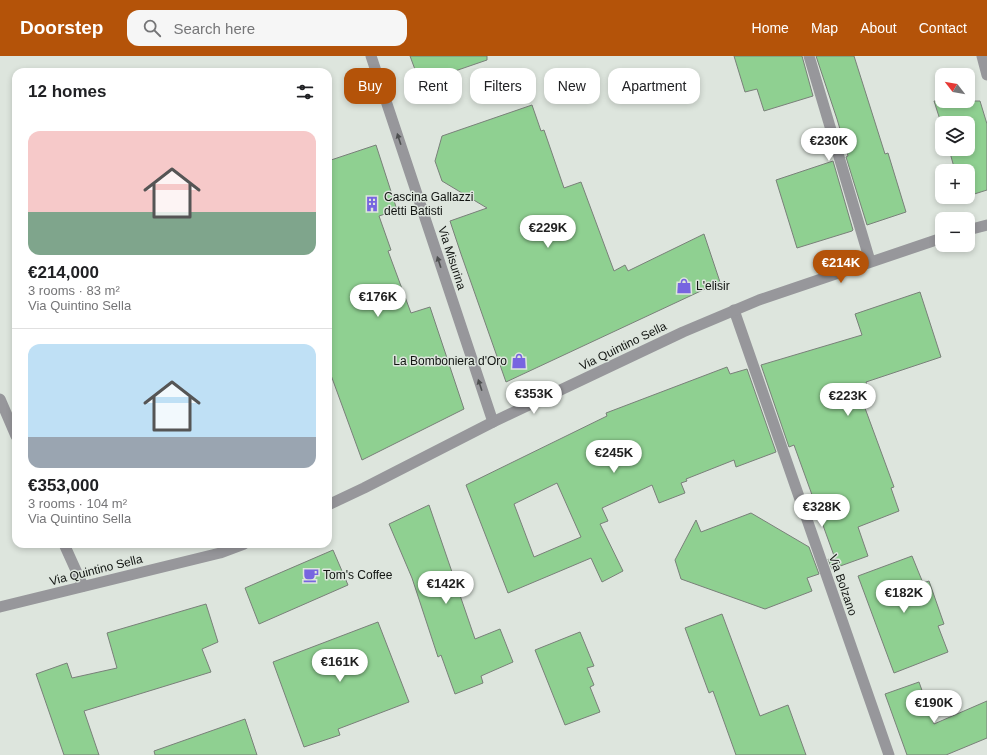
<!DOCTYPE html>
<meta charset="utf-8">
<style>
body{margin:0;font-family:Arial,sans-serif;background:#f6f6f6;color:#202124;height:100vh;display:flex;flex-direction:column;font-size:15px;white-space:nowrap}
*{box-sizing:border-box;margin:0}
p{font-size:13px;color:#757577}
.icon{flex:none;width:22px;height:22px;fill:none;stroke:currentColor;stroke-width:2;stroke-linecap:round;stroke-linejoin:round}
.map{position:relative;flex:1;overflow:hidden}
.sheet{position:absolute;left:12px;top:12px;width:320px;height:480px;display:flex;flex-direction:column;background:#fff;border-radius:12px;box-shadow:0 2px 6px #0003}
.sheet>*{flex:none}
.guide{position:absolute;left:344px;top:12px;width:380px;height:36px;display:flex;gap:8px}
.needle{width:26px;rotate:301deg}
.buttons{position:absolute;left:935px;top:12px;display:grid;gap:8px}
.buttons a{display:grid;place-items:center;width:40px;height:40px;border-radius:8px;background:#fff;box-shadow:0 2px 6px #0003;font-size:20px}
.price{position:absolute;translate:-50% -34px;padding:0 9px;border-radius:14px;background:#fff;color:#222;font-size:13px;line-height:26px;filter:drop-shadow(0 1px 2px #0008)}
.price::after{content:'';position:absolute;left:50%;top:24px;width:12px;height:9px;margin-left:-6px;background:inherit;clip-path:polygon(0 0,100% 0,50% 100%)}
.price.current{background:#b45309;color:#fff}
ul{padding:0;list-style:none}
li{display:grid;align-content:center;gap:8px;height:212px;padding:0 16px}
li+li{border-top:1px solid #e0e0e0}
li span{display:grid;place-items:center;height:124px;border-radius:12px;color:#555}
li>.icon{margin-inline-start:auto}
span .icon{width:72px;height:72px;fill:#fffc;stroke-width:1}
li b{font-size:17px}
h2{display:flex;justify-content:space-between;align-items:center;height:48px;padding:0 16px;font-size:17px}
.chip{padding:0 14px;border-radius:12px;background:#fff;box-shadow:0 2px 6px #0003;font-size:14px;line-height:36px}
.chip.current{background:#b45309;color:#fff}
header{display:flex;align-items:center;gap:24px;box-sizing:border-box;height:56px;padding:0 20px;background:#b45309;color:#fff}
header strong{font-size:19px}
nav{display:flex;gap:22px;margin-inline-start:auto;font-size:14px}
.search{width:280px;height:36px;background:#f6f6f6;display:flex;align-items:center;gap:10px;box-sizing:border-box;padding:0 14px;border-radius:12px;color:#757577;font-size:15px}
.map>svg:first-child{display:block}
</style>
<header>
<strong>Doorstep</strong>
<div class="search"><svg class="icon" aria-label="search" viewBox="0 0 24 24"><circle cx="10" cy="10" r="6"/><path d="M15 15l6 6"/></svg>Search here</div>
<nav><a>Home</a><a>Map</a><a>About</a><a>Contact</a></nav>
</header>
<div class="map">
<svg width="987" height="699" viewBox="0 0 987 699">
<rect width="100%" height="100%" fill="#dde5dd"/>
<g fill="#8fd091" stroke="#798079" fill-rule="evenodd">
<path d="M410,0H487V4L420,27Z"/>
<path d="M734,0H802L813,40L764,55L757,33L745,36Z"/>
<path d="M816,0H854L885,98L888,97L906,156L867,169L846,101L848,100L837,63Z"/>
<path d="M934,45H980L987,68V134L968,140V115H955L949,93H968V67H942V70Z"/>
<path d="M532,49L541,75L544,74L564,132L581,126L614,215L625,209L628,215L704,178L720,226L506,326L461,198L450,165L487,152L442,125L435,105L442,80Z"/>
<path d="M376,89L397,154L379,160L391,194L388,195L411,257L430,251L464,353L362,404L328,311V105Z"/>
<path d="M833,105L853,174L852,175L797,192L776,124Z"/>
<path d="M920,236L941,301L866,326L871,341L862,344L894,431L891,432L899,455L858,471L868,500L832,513L828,503L837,508L794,389L789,391L761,309L862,279L855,258Z"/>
<path d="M727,311L730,318L747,313L776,396L736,411L734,404L686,423L687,425L681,427L685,437L659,447L652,429L602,452L608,465L600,468L623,515L602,526L591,502L508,537L466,429L607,360L606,357ZM557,427L581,481L534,501L514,448Z"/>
<path d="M429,449L475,583L500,573L513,606L481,620L483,627L455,638L441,599L438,601L412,522L389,468Z"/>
<path d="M751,457L809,491L819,518L807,522L812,535L765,553L681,523L675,504L696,464L701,476Z"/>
<path d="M333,494L348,529L259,568L245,532Z"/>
<path d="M912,500L923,527L929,525L944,568L938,570L948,596L894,617L858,520Z"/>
<path d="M206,548L218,586L202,593L211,616L84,655L99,699H64L36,618L67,607L72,622L117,612L107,577Z"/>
<path d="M722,558L760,660L788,649L806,699H736L713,635L709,637L685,572Z"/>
<path d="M378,566L409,646L338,673L340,679L304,691L273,606Z"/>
<path d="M580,576L594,610L587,612L594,629L590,631L600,656L565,669L535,594Z"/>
<path d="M919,626L934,668L987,645V682L946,699H907L885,638Z"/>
<path d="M245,663L257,699H155L154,695Z"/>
</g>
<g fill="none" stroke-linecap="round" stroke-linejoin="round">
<g stroke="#97979b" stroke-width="11">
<path d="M371,0L493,366"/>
<path d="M809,0L870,205"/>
<path d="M982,0L987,19"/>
<path d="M734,254L889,699"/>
<path d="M0,343L16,380"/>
<path d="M64,488L83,530"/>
</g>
<g stroke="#97979b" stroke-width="11">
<path d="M968,174L987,169"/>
<path d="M328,449L364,432L493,366L683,276L759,244L942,182"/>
<path d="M0,551L220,497L244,488"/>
</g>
</g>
<defs><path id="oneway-solid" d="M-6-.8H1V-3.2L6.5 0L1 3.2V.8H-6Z"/></defs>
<g fill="#4e5050">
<use href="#oneway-solid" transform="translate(399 83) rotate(-108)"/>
<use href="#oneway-solid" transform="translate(439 206) rotate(-108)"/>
<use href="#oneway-solid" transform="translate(480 329) rotate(-108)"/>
</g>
<defs>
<symbol id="building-bare" viewBox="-9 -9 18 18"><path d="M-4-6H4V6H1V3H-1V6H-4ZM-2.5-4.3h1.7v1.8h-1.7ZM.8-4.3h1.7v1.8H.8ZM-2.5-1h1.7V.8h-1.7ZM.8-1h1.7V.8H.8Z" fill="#7765e0" stroke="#dde5dd" stroke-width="2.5" paint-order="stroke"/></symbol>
<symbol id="shop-bare" viewBox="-9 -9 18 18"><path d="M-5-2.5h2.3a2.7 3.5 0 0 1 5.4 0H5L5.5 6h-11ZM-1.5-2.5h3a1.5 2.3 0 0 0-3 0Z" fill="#7765e0" stroke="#dde5dd" stroke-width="2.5" paint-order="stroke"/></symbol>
<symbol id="cafe-bare" viewBox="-9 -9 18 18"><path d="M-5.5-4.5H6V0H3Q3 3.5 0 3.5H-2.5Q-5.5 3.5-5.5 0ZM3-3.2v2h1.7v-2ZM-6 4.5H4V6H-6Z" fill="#7765e0" stroke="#dde5dd" stroke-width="2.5" paint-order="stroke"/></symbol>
</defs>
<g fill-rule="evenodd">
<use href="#building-bare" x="361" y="137" width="22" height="22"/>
<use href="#shop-bare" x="673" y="219" width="22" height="22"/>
<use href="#shop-bare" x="508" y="294" width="22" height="22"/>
<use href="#cafe-bare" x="300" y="508" width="22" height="22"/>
</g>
<g text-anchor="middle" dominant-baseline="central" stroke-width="3" stroke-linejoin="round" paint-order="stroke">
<g font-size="12" fill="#121512" stroke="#dde5dd" text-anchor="start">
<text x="384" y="141">Cascina Gallazzi<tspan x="384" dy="14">detti Batisti</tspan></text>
<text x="696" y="230">L'elisir</text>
<text x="507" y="305" text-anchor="end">La Bomboniera d'Oro</text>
<text x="323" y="519">Tom's Coffee</text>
</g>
<g font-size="12" fill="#121512" stroke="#dde5dd">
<text transform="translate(452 202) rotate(72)">Via Misurina</text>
<text transform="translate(623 290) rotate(-26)">Via Quintino Sella</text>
<text transform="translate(96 514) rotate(-14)">Via Quintino Sella</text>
<text transform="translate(843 529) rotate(71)">Via Bolzano</text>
</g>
</g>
</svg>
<div class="buttons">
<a><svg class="needle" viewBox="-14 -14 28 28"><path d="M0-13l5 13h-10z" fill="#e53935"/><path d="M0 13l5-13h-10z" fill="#757577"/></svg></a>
<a><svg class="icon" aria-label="layers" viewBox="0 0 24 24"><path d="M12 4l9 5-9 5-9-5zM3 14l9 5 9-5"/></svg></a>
<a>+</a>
<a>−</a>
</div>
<b class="price" style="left:829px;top:106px">€230K</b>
<b class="price" style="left:548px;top:193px">€229K</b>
<b class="price current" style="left:841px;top:228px">€214K</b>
<b class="price" style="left:378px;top:262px">€176K</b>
<b class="price" style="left:534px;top:359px">€353K</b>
<b class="price" style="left:848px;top:361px">€223K</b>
<b class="price" style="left:614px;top:418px">€245K</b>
<b class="price" style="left:822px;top:472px">€328K</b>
<b class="price" style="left:446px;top:549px">€142K</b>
<b class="price" style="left:904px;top:558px">€182K</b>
<b class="price" style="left:340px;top:627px">€161K</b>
<b class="price" style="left:934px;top:668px">€190K</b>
<div class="guide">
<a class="chip current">Buy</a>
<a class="chip">Rent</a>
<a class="chip">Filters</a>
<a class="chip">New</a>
<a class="chip">Apartment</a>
</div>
<section class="sheet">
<h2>12 homes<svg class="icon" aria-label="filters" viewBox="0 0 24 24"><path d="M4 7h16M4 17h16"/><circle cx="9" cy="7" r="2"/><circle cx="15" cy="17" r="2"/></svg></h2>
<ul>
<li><span style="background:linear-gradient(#f6c9c9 65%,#7fa58c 0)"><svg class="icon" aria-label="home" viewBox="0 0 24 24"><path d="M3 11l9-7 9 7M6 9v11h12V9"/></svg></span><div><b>€214,000</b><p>3 rooms · 83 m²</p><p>Via Quintino Sella</p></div></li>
<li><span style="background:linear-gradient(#bfe0f5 75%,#9aa5b1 0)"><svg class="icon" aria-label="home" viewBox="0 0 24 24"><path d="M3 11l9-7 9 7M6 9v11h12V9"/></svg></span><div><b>€353,000</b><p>3 rooms · 104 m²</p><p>Via Quintino Sella</p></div></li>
</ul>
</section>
</div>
